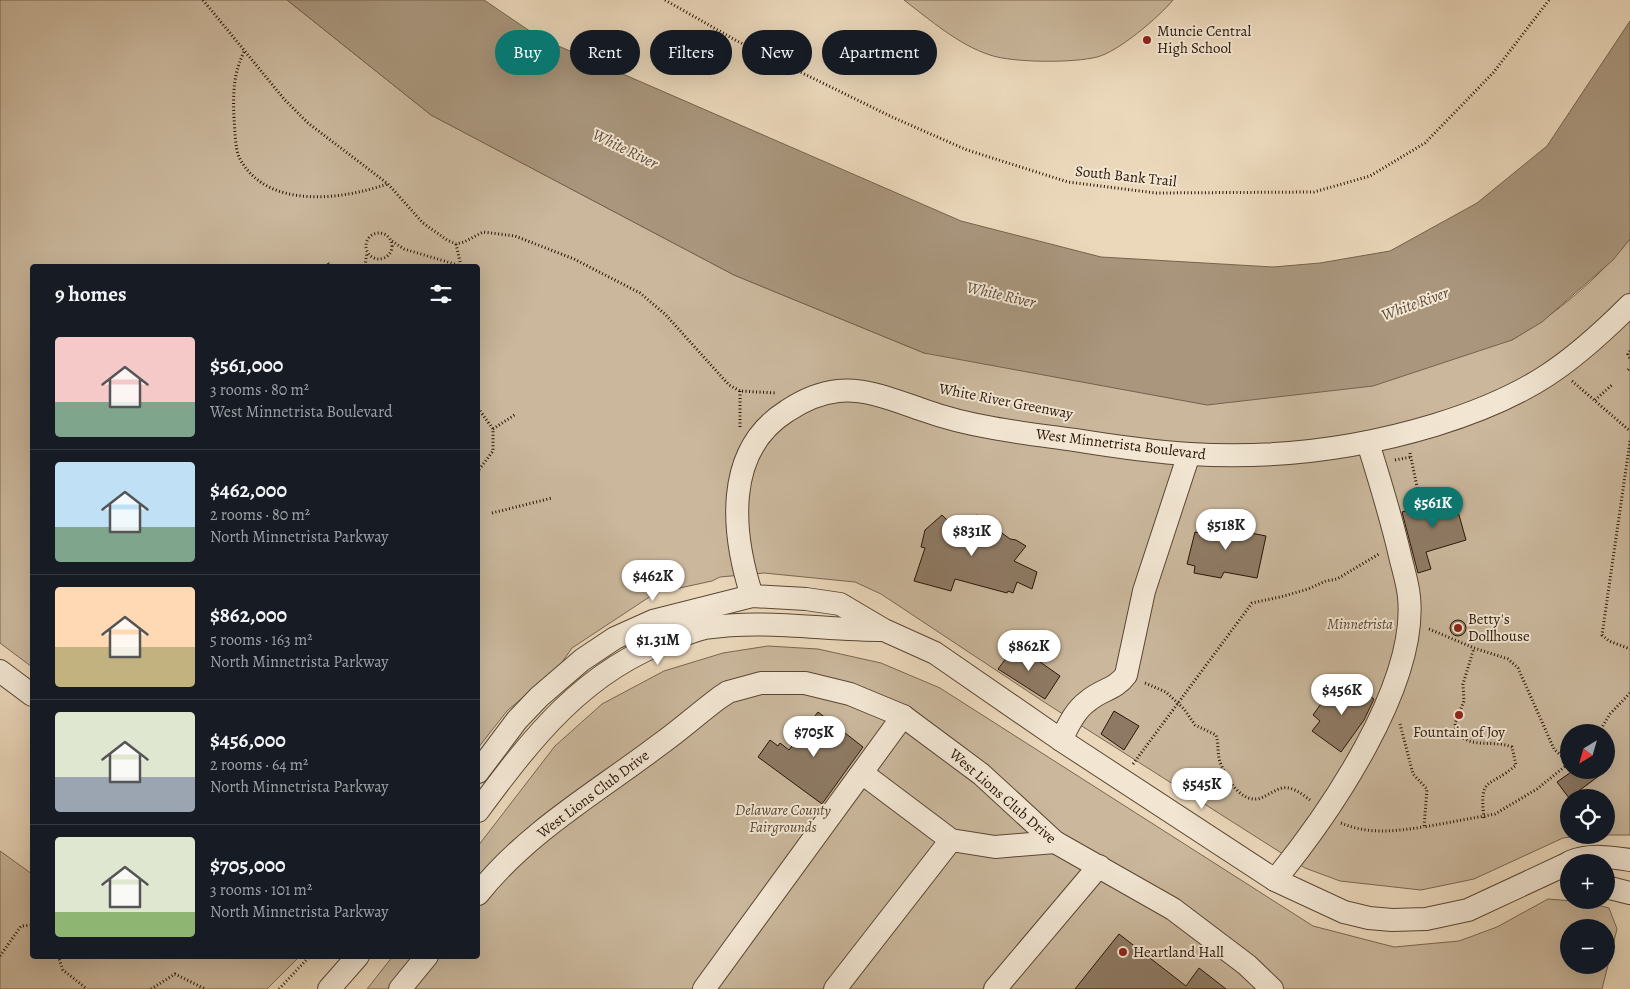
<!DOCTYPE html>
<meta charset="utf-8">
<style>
body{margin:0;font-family:Alegreya,serif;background:#242831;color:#f1f3f6;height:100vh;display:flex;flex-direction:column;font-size:19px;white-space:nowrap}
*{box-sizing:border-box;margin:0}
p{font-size:16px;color:#9ea1a6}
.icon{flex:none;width:28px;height:28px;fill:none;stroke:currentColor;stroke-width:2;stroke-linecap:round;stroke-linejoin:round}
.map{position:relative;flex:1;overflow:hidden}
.side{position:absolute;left:30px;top:264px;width:450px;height:695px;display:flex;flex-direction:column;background:#171b24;border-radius:5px;box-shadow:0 5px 20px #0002}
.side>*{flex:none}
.guide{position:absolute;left:495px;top:30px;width:475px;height:45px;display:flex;gap:10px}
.needle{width:32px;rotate:217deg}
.controls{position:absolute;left:1560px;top:724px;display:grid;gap:10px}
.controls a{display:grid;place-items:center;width:55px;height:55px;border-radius:50%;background:#171b24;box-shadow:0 5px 20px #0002;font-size:25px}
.price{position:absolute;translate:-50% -42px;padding:0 11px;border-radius:18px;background:#fff;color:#222;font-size:16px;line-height:32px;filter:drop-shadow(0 1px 2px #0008)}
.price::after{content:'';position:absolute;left:50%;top:30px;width:15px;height:11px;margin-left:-8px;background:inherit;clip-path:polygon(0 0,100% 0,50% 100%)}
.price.current{background:#0f766e;color:#fff}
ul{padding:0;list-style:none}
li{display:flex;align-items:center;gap:15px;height:125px;padding:0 25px}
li+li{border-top:1px solid #363941}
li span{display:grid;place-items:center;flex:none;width:140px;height:100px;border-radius:5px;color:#555}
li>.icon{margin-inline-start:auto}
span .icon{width:60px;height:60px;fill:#fffc;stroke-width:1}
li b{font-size:21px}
h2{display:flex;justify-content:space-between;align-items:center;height:60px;padding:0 25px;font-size:21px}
.tag{padding:0 18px;border-radius:22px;background:#171b24;box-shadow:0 5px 20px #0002;font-size:18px;line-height:45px}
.tag.current{background:#0f766e;color:#fff}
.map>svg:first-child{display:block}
</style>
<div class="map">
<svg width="1630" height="989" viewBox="0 0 1630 989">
<rect width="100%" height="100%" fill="#ebd8bb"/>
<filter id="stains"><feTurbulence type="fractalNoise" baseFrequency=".004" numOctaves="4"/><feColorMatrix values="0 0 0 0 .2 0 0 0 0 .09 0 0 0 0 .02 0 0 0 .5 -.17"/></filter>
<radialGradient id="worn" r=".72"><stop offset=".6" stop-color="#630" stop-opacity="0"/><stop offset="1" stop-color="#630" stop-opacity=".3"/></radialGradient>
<g fill="#cab79c" stroke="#7a6651" fill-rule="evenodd">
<path d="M0,0H287L431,115L734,275L924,353L1512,340C1556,314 1598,279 1630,239V835H1589L1563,838L1474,879L1421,890L1340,881L1305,868L1044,702L881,594L855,582L764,573L720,577L712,581L675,589L663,588L572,648L560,665L507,711L478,748V266H32V667L0,643ZM1569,732H1606V770H1569ZM1569,798H1606V835H1569Z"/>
<path d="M904,0H1173C1159,17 1118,52 1097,57C1074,63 1013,63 990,55C959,45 930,20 904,0Z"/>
<path d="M768,646L818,649L881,663L940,688L1313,926L1394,947L1459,941L1497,927L1548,899L1585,902L1609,908L1617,929L1602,989H367L393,956H478V846L555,746L602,704L664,671L723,653ZM1569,928H1606V965H1569Z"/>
<path d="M0,851L32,874V956H300L267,989H0Z"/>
</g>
<path fill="#a9967d" stroke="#76624d" d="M287,0H484L540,38L961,221L1101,257L1273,267L1320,263L1390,251L1477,203L1547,146L1630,21V239L1613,260L1542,322L1512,340L1373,386L1207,405L924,353L734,275L431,115Z"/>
<g fill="#8e7a64" stroke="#291506">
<path d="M1454,497L1466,540L1426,552L1431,569L1418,573L1402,512Z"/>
<path d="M942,515L950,523L975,520L976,515L992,521L991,525L1010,539L1016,540L1026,546L1014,561L1037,572L1032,589L1017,582L1013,593L1008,591L1007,593L955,579L951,591L914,581L925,548L921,547L925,530Z"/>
<path d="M1223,522L1246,527V532L1266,536L1257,578L1224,572L1221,578L1194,573L1195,566L1187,564L1195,532L1200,533L1202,524L1221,528Z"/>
<circle cx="1458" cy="628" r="8"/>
<path d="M1016,645L1060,676L1045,699L998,669Z"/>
<path d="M1349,681L1374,699L1364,720L1341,752L1312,731L1320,721L1313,715L1328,694L1336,700Z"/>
<path d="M1114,711L1139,726L1124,750L1101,734Z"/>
<path d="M818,712L863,747L822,804L758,757L770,740L778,746L780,743L789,750Z"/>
<path d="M1574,770H1607L1569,798L1557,782Z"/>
<path d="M1119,934L1186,986L1199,968L1226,989H1075Z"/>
</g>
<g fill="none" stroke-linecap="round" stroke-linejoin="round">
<defs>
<g id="minor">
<path d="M752,596C732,534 723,451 787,411C802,401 819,393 838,391C867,388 896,401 923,410C945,418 970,424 993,428C1020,433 1047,436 1075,440C1112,446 1151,452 1190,454C1272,459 1356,449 1435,425C1474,413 1512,398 1546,376C1577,356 1604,331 1630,305"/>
<path d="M0,671L32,695"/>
<path d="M1061,740C1068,726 1075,710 1088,701C1102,689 1115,690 1126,675L1144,591L1189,454"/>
<path d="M478,772L517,720L539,697L582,660L615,638L653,621L752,596L806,599L840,604L884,630L935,653L1061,740L1275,880L1344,912L1369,918L1392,920L1426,919L1468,910L1569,863"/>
<path d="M862,773L951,840L995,847L1055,842"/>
<path d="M478,811C531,739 585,669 673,639C683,635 695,630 705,628C764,619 824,630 883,630"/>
<path d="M1570,862C1589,854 1610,857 1630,860"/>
<path d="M1275,880C1329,814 1418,685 1409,597C1408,585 1404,572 1401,560C1392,520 1380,481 1368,443"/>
<path d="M1606,887L1630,893"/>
<path d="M478,894C527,832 597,792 659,745C680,730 699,713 719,698L728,692L761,683H805L850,694L903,716L981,774L1055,842L1173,909L1247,965L1272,989"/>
<path d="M329,989L358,956"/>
<path d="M400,989L427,956"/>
<path d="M704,989L903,716"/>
<path d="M835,989L951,840"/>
<path d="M995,989L1099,866"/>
</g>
</defs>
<use href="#minor" stroke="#5a4633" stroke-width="24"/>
<g stroke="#291506" stroke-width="3" stroke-dasharray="1 2.5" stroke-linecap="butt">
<path d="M203,0L284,99L308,123L388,184L423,223L447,240L456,244L464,242L483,232L515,236L574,259L640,293L665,314L729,385L740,391L776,393"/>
<path d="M665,0L737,41L892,117L967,150L1068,182L1156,193L1314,192L1370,176L1425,143L1493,73L1549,0"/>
<path d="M244,52C233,74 233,95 234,119C235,130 235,147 239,157C265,210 342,200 387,184"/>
<circle cx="379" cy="246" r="13"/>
<path d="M392,241L404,249L461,266"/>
<path d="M456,244L461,266"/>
<path d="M328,263L330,266"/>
<path d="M365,266L367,252"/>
<path d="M1630,351L1628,354L1630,359"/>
<path d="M1628,370L1630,368"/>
<path d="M1572,381L1630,431"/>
<path d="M740,391V427"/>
<path d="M1595,400L1613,384"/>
<path d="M478,408L493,429V451L478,471"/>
<path d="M493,429L516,414"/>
<path d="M1630,441L1602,635L1609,641L1630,649"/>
<path d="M1410,453L1421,506"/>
<path d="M1395,460L1411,457"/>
<path d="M492,513L552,498"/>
<path d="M1429,629L1474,648"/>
<path d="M1145,683L1166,692L1184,709L1195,725L1216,735C1219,744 1217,753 1220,762C1226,777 1241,805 1261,798C1268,795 1275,790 1282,788C1293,786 1303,795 1310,800"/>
<path d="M1400,724L1413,774L1427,789L1424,827L1495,814L1537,789L1568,764"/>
<path d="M1599,732L1610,714L1630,693"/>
<path d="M1133,764L1252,603L1284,596L1308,589L1326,581L1337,579L1379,554"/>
<path d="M1484,818C1479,775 1489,789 1516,765L1512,747C1491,739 1473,750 1456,732L1455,723L1464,701L1463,684L1474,648L1508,659L1518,668L1554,749L1569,763"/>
<path d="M1341,823C1369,835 1395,831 1424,827"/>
<path d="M0,956L21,926L32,925"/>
<path d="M58,956L63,970L87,989"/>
<path d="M151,989L175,974L205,989"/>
<path d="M279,989L310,956"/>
</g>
<use href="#minor" stroke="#f2e6d3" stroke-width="22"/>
</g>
<g fill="#8f2418" stroke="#f2e6d3" stroke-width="2">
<circle cx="1147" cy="40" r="5"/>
<circle cx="1458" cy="628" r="5"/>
<circle cx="1459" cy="715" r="5"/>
<circle cx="1123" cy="952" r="5"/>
</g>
<g text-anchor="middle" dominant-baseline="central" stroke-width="4" stroke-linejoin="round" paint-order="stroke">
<g font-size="15" fill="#291506" stroke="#f2e6d3" text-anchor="start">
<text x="1157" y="31">Muncie Central<tspan x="1157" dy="17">High School</tspan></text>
<text x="1468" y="619">Betty's<tspan x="1468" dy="17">Dollhouse</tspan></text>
<text x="1459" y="732" text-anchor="middle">Fountain of Joy</text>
<text x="1133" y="952">Heartland Hall</text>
</g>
<g font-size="15" fill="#291506" stroke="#f2e6d3">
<text transform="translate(1126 176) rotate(6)">South Bank Trail</text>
<text transform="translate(1006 401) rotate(11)">White River Greenway</text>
<text transform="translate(1121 444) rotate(7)">West Minnetrista Boulevard</text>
<text transform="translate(593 794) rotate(-37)">West Lions Club Drive</text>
<text transform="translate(1003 796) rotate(41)">West Lions Club Drive</text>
</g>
<g font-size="15" font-style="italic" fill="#594633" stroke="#f2e6d3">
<text x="1360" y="624">Minnetrista</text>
<text x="783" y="810">Delaware County<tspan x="783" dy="17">Fairgrounds</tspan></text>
</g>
<g font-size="16" font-style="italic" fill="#5c4936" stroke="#f2e6d3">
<text transform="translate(625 149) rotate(26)">White River</text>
<text transform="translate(1001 295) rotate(13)">White River</text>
<text transform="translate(1415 304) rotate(-20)">White River</text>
</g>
</g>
<rect width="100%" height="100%" filter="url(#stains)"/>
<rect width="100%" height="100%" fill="url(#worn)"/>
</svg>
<div class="controls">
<a><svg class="needle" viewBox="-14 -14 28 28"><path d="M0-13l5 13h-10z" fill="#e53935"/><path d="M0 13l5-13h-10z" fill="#9ea1a6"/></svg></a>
<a><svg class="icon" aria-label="locate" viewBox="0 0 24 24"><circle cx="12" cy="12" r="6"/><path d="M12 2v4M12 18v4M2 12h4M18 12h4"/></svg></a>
<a>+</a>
<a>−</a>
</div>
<b class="price current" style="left:1433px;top:529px">$561K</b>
<b class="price" style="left:1226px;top:551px">$518K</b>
<b class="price" style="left:972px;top:557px">$831K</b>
<b class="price" style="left:653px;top:602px">$462K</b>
<b class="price" style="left:658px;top:666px">$1.31M</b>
<b class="price" style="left:1029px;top:672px">$862K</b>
<b class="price" style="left:1342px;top:716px">$456K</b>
<b class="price" style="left:814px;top:758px">$705K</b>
<b class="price" style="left:1202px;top:810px">$545K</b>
<div class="guide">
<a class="tag current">Buy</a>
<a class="tag">Rent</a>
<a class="tag">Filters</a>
<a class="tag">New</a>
<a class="tag">Apartment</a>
</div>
<section class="side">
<h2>9 homes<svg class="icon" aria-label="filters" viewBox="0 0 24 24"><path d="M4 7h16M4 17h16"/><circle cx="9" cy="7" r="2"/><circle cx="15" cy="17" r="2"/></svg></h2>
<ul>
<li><span style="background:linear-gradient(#f6c9c9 65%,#7fa58c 0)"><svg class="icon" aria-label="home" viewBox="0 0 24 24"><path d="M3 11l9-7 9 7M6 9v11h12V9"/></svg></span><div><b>$561,000</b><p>3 rooms · 80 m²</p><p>West Minnetrista Boulevard</p></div></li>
<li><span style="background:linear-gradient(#bfe0f5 65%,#7fa58c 0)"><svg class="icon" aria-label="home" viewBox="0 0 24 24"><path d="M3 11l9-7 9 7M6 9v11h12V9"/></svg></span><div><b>$462,000</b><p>2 rooms · 80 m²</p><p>North Minnetrista Parkway</p></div></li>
<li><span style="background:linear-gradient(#ffd9b3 60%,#c2b280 0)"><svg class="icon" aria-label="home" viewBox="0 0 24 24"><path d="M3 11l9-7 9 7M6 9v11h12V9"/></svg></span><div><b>$862,000</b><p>5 rooms · 163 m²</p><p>North Minnetrista Parkway</p></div></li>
<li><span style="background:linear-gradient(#dfe7d0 65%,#9aa5b1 0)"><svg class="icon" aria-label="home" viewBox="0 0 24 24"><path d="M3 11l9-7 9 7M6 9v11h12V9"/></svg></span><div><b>$456,000</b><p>2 rooms · 64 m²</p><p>North Minnetrista Parkway</p></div></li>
<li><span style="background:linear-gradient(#dfe7d0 75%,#8fb573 0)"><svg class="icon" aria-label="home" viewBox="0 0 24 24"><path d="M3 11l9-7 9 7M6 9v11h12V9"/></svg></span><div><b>$705,000</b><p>3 rooms · 101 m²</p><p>North Minnetrista Parkway</p></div></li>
</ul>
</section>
</div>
